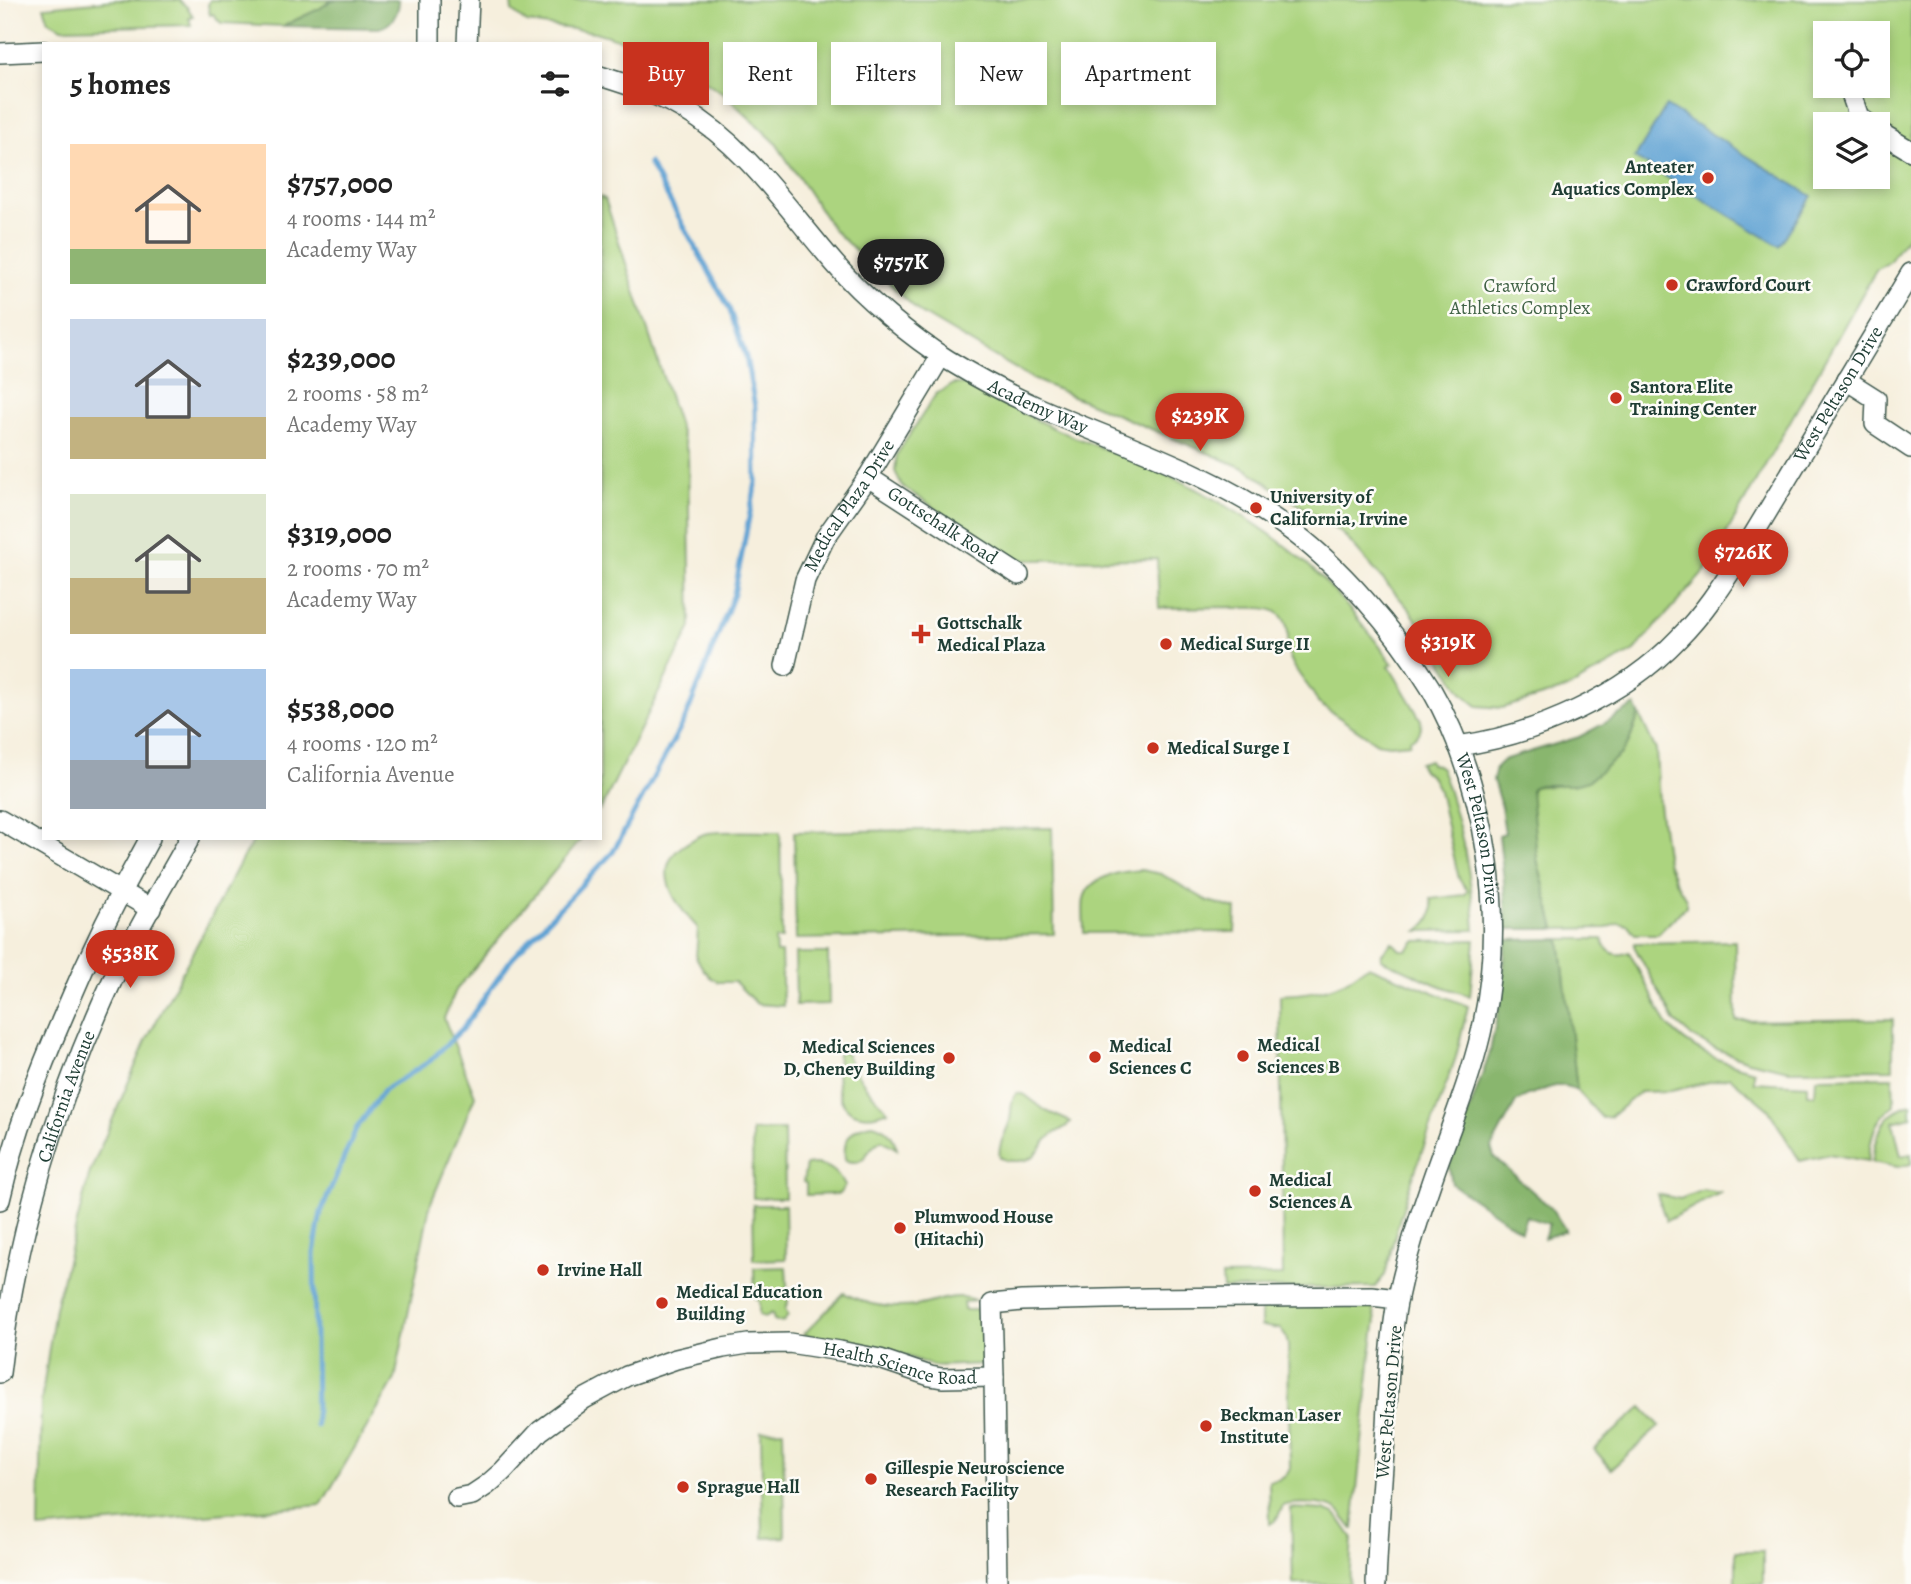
<!DOCTYPE html>
<meta charset="utf-8">
<style>
body{margin:0;font-family:Alegreya,serif;background:#f6f6f6;color:#222;height:100vh;display:flex;flex-direction:column;font-size:26px;white-space:nowrap}
*{box-sizing:border-box;margin:0}
p{font-size:23px;color:#767676}
.icon{flex:none;width:38px;height:38px;fill:none;stroke:currentColor;stroke-width:2;stroke-linecap:round;stroke-linejoin:round}
.map{position:relative;flex:1;overflow:hidden}
.panel{position:absolute;left:42px;top:42px;width:560px;height:798px;display:flex;flex-direction:column;background:#fff;border-radius:0px;box-shadow:0 4px 10px #0003}
.panel>*{flex:none}
.top-card{position:absolute;left:623px;top:42px;width:665px;height:63px;display:flex;gap:14px}
.tools{position:absolute;left:1813px;top:21px;display:grid;gap:14px}
.tools a{display:grid;place-items:center;width:77px;height:77px;border-radius:0px;background:#fff;box-shadow:0 4px 10px #0003;font-size:35px}
.price{position:absolute;translate:-50% -60px;padding:0 16px;border-radius:24px;background:#c8321e;color:#fff;font-size:23px;line-height:46px;filter:drop-shadow(0 2px 4px #0008)}
.price::after{content:'';position:absolute;left:50%;top:42px;width:21px;height:16px;margin-left:-10px;background:inherit;clip-path:polygon(0 0,100% 0,50% 100%)}
.price.current{background:#222;color:#fff}
ul{padding:0;list-style:none}
li{display:flex;align-items:center;gap:21px;height:175px;padding:0 28px}
li span{display:grid;place-items:center;flex:none;width:196px;height:140px;border-radius:0px;color:#555}
li>.icon{margin-inline-start:auto}
span .icon{width:84px;height:84px;fill:#fffc;stroke-width:1}
li b{font-size:30px}
h2{display:flex;justify-content:space-between;align-items:center;height:84px;padding:0 28px;font-size:30px}
.pill{padding:0 24px;border-radius:0px;background:#fff;box-shadow:0 4px 10px #0003;font-size:24px;line-height:63px}
.pill.current{background:#c8321e;color:#fff}
.map>svg:first-child{display:block}
</style>
<div class="map">
<svg width="1911" height="1584" viewBox="0 0 1911 1584">
<rect width="100%" height="100%" fill="#fdfcf7"/>
<filter id="ink" filterUnits="userSpaceOnUse"><feTurbulence type="fractalNoise" baseFrequency=".0143" numOctaves="2"/><feDisplacementMap in="SourceGraphic" scale="14" xChannelSelector="R" yChannelSelector="G"/><feConvolveMatrix kernelMatrix="1 2 1 2 8 2 1 2 1" color-interpolation-filters="sRGB"/></filter>
<filter id="wash" filterUnits="userSpaceOnUse"><feTurbulence type="fractalNoise" baseFrequency=".00686" numOctaves="4" result="noise"/><feDisplacementMap in="SourceGraphic" scale="28" xChannelSelector="R" yChannelSelector="G"/><feGaussianBlur stdDeviation="1.57" result="paint"/><feColorMatrix in="noise" values="0 0 0 0 0 0 0 0 0 0 0 0 0 0 0 0 0 1.4 0 .05"/><feComposite in="paint" operator="in"/></filter>
<g filter="url(#wash)">
<rect width="100%" height="100%" fill="#f6efdd"/>
<g fill="#acd47f" stroke="#66885a" stroke-width="2" fill-rule="evenodd">
<path d="M115,0H179L187,7L193,16L189,18L191,25L62,28L49,21L44,7Z"/>
<path d="M210,0H332L319,9L283,26L221,23L213,14L210,15L208,5Z"/>
<path d="M511,0H1911V231L1889,262L1876,270L1705,571L1634,651L1566,689L1502,708L1477,706L1463,694L1410,610L1344,535L1246,469L1035,380L919,312L833,229L775,142L722,92L659,52L595,32L527,23L512,11ZM1825,33H1878V86H1825ZM1825,124H1878V177H1825Z"/>
<path d="M600,197L605,199L688,454L691,627L600,811Z"/>
<path d="M954,384H965C997,398 1028,417 1060,431C1104,450 1150,464 1192,487C1238,511 1285,541 1322,578C1347,605 1371,634 1393,664L1389,666L1421,720C1422,730 1420,736 1410,739V743L1389,745L1377,743L1318,703C1312,687 1297,676 1291,660C1287,652 1288,642 1288,633C1285,602 1257,608 1234,608V607L1159,608L1157,559L1027,560L1015,559L1004,554L902,486L895,471L897,454L936,394Z"/>
<path d="M1639,714L1656,750L1659,804L1667,862L1674,879L1686,899V906L1658,934H1635L1628,925L1619,923L1607,928L1555,929L1537,859L1530,791L1533,787C1541,785 1548,787 1555,786C1566,785 1613,761 1620,754C1631,744 1634,726 1639,714Z"/>
<path d="M1430,760L1431,764L1437,765L1441,768C1460,821 1472,874 1475,930L1418,931C1430,922 1435,914 1431,899L1464,895L1468,891L1459,879L1439,791L1432,778L1423,770L1419,763Z"/>
<path d="M1052,828L1054,934L796,939L794,832Z"/>
<path d="M780,832L782,939H775L776,953H781L783,1006L757,1004L735,982H718L710,977L703,969L696,957L698,928C676,905 649,869 684,845C691,841 700,834 708,833C731,830 756,832 780,832Z"/>
<path d="M255,838H582L456,990L444,1018L475,1096L430,1205L395,1379L321,1505L39,1529L41,1403L55,1308L90,1172L146,1041L244,855Z"/>
<path d="M1141,870L1161,874L1208,901L1236,909L1235,932L1084,933C1084,922 1082,909 1084,899C1089,875 1122,872 1141,870Z"/>
<path d="M1560,939H1603C1605,952 1616,958 1629,952L1666,1023C1688,1050 1721,1062 1754,1071V1082L1808,1085V1094L1815,1095L1816,1078L1893,1077L1894,1105C1872,1121 1872,1136 1868,1161L1829,1154L1800,1161L1768,1109L1730,1077L1671,1091L1640,1092L1610,1117L1602,1118L1577,1090Z"/>
<path d="M1475,940L1470,996L1435,984L1381,959L1382,953L1392,942L1400,950H1407L1415,941Z"/>
<path d="M1735,941L1736,1021L1893,1019V1069L1789,1070L1748,1061L1709,1046L1690,1035L1675,1022L1634,946L1635,943Z"/>
<path d="M795,953H828L829,1004L796,1005Z"/>
<path d="M1368,966L1468,1006L1456,1057L1409,1188L1396,1231L1385,1275L1375,1287L1223,1289L1222,1276L1283,1275L1280,995C1302,994 1324,992 1344,982C1353,977 1359,971 1368,966Z"/>
<path d="M841,1051L846,1052L852,1066L866,1087L888,1111C879,1115 871,1117 861,1115C833,1111 837,1076 838,1054Z"/>
<path d="M1017,1093L1025,1095L1046,1111L1071,1122C1066,1128 1059,1130 1052,1135C1037,1147 1039,1161 1017,1161C1010,1161 1005,1161 1000,1157C997,1145 1007,1132 1010,1120C1012,1111 1010,1099 1017,1093Z"/>
<path d="M1911,1104V1117L1893,1122L1901,1156L1911,1154V1164L1898,1167L1872,1162C1878,1133 1880,1113 1911,1104Z"/>
<path d="M873,1124C887,1128 893,1135 897,1149L882,1140C865,1147 867,1169 845,1160C842,1139 852,1126 873,1124Z"/>
<path d="M784,1130L785,1198H753L752,1131Z"/>
<path d="M815,1164C830,1165 838,1173 845,1186L839,1194L806,1195V1183L803,1182L806,1165Z"/>
<path d="M1703,1190L1720,1193L1666,1221L1657,1194L1680,1199Z"/>
<path d="M753,1205H785L786,1259L754,1260Z"/>
<path d="M786,1267L788,1302L785,1309L788,1315L784,1321L779,1322L774,1320L772,1313L765,1317L759,1315V1301L755,1298L754,1268Z"/>
<path d="M844,1293C866,1305 890,1309 915,1306C935,1303 956,1291 976,1301L963,1302L964,1310H983L985,1364L933,1366L893,1351L840,1339L803,1335Z"/>
<path d="M1372,1304L1376,1320L1371,1354L1353,1529C1347,1523 1342,1513 1334,1508C1325,1503 1292,1502 1283,1506L1276,1520L1270,1524L1269,1481C1279,1481 1287,1478 1290,1468L1288,1345L1286,1337L1280,1329L1261,1326V1306Z"/>
<path d="M1642,1407L1660,1426L1611,1469L1594,1449Z"/>
<path d="M783,1430L785,1537L763,1538L761,1431Z"/>
<path d="M1291,1508L1324,1510L1334,1514L1341,1521L1352,1537L1349,1584H1293Z"/>
<rect x="1736" y="1551" width="27" height="33"/>
</g>
<g fill="#89b66e" stroke="#547a51" stroke-width="2">
<path d="M332,0H399C399,13 392,25 379,28L283,26L319,9Z"/>
<path d="M1635,705L1639,714L1629,742L1621,754L1588,781L1573,785H1540L1533,787L1531,790L1537,859L1555,929H1506L1504,882L1499,835L1505,833L1501,806L1493,780L1496,767L1501,762L1506,759L1579,737L1607,722Z"/>
<path d="M1560,939L1577,1090L1565,1086H1554L1528,1095L1516,1102L1491,1148L1494,1157L1551,1208L1565,1229V1231L1544,1238L1549,1224L1526,1216L1521,1231L1452,1184L1449,1167L1489,1056L1501,998L1506,940Z"/>
</g>
<path fill="#5fa2d3" stroke="#3f7084" stroke-width="2" d="M1666,106L1812,196L1779,246L1635,158Z"/>
<g fill="none" stroke-linecap="round" stroke-linejoin="round">
<path stroke="#5fa2d3" stroke-width="5" d="M316,1426L314,1253L321,1212L356,1129L384,1090L430,1061L463,1028L512,958L613,852L686,717L734,594L756,482L755,407L746,357L729,308L649,163"/>
</g>
</g>
<g filter="url(#ink)">
<g fill="none" stroke-linecap="round" stroke-linejoin="round">
<defs>
<g id="minor">
<path d="M430,44V0"/>
<path d="M467,44L469,0"/>
<path d="M0,53L44,51"/>
<path id="s1" d="M600,76C629,85 657,94 683,109C747,146 787,209 835,264C862,296 912,338 948,360C976,377 1005,393 1035,406C1120,444 1209,471 1285,526C1315,547 1341,573 1365,600C1389,627 1411,656 1430,687C1488,787 1507,920 1481,1033C1469,1084 1448,1133 1431,1183C1418,1220 1406,1259 1398,1297C1390,1339 1388,1383 1386,1426C1382,1478 1378,1531 1376,1584"/>
<path d="M1852,86L1851,94L1859,117L1869,124"/>
<path d="M1878,131L1911,151"/>
<path d="M1846,380L1876,399L1875,424L1911,448"/>
<path id="s2" d="M868,477L1019,575"/>
<path id="s3" d="M785,666L805,580L825,538L868,477L941,356"/>
<path id="s4" d="M1458,746C1536,735 1624,696 1679,638C1703,614 1722,585 1740,557L1911,273"/>
<path d="M0,820L151,909"/>
<path d="M0,1200C15,1134 38,1074 65,1012C90,952 118,895 150,838"/>
<path id="s5" d="M0,1373C15,1240 56,1100 113,979C136,931 164,885 190,838"/>
<path d="M994,1377L997,1584"/>
<path id="s6" d="M457,1498L472,1495L487,1485L503,1471L540,1431L584,1399L627,1376L676,1359L723,1348L748,1344L789,1343L840,1351L880,1359L930,1376L942,1378L994,1377L992,1304L1022,1301L1147,1298L1371,1296L1398,1299"/>
</g>
</defs>
<use href="#minor" stroke="#3f584d" stroke-width="22"/>
<use href="#minor" stroke="#fff" stroke-width="19"/>
</g>
</g>
<g fill="#c8321e" stroke="#fdfcf7" stroke-width="2.5">
<circle cx="1708" cy="178" r="7"/>
<circle cx="1672" cy="285" r="7"/>
<circle cx="1616" cy="398" r="7"/>
<circle cx="1256" cy="508" r="7"/>
<path d="M917.5 623.5h7v7h7v7h-7v7h-7v-7h-7v-7h7z"/>
<circle cx="1166" cy="644" r="7"/>
<circle cx="1153" cy="748" r="7"/>
<circle cx="1243" cy="1056" r="7"/>
<circle cx="1095" cy="1057" r="7"/>
<circle cx="949" cy="1058" r="7"/>
<circle cx="1255" cy="1191" r="7"/>
<circle cx="900" cy="1228" r="7"/>
<circle cx="543" cy="1270" r="7"/>
<circle cx="662" cy="1303" r="7"/>
<circle cx="1206" cy="1426" r="7"/>
<circle cx="871" cy="1479" r="7"/>
<circle cx="683" cy="1487" r="7"/>
</g>
<g text-anchor="middle" dominant-baseline="central" stroke-width="5" stroke-linejoin="round" paint-order="stroke">
<g font-size="19" font-weight="bold" fill="#1f3d34" stroke="#fdfcf7" text-anchor="start">
<text x="1694" y="167" text-anchor="end">Anteater<tspan x="1694" dy="22">Aquatics Complex</tspan></text>
<text x="1686" y="285">Crawford Court</text>
<text x="1630" y="387">Santora Elite<tspan x="1630" dy="22">Training Center</tspan></text>
<text x="1270" y="497">University of<tspan x="1270" dy="22">California, Irvine</tspan></text>
<text x="937" y="623">Gottschalk<tspan x="937" dy="22">Medical Plaza</tspan></text>
<text x="1180" y="644">Medical Surge II</text>
<text x="1167" y="748">Medical Surge I</text>
<text x="1257" y="1045">Medical<tspan x="1257" dy="22">Sciences B</tspan></text>
<text x="1109" y="1046">Medical<tspan x="1109" dy="22">Sciences C</tspan></text>
<text x="935" y="1047" text-anchor="end">Medical Sciences<tspan x="935" dy="22">D, Cheney Building</tspan></text>
<text x="1269" y="1180">Medical<tspan x="1269" dy="22">Sciences A</tspan></text>
<text x="914" y="1217">Plumwood House<tspan x="914" dy="22">(Hitachi)</tspan></text>
<text x="557" y="1270">Irvine Hall</text>
<text x="676" y="1292">Medical Education<tspan x="676" dy="22">Building</tspan></text>
<text x="1220" y="1415">Beckman Laser<tspan x="1220" dy="22">Institute</tspan></text>
<text x="885" y="1468">Gillespie Neuroscience<tspan x="885" dy="22">Research Facility</tspan></text>
<text x="697" y="1487">Sprague Hall</text>
</g>
<g font-size="19" fill="#426347" stroke="#fdfcf7">
<text x="1520" y="286">Crawford<tspan x="1520" dy="22">Athletics Complex</tspan></text>
</g>
<g font-size="19" fill="#1f3d34" stroke="#fdfcf7">
<text stroke="none"><textPath href="#s4" startOffset="542">West Peltason Drive</textPath></text>
<text stroke="none"><textPath href="#s1" startOffset="558">Academy Way</textPath></text>
<text stroke="none"><textPath href="#s3" startOffset="175">Medical Plaza Drive</textPath></text>
<text stroke="none"><textPath href="#s2" startOffset="89">Gottschalk Road</textPath></text>
<text stroke="none"><textPath href="#s1" startOffset="1202">West Peltason Drive</textPath></text>
<text stroke="none"><textPath href="#s5" startOffset="285">California Avenue</textPath></text>
<text stroke="none"><textPath href="#s6" startOffset="492">Health Science Road</textPath></text>
<text transform="translate(1389 1402) rotate(-85)">West Peltason Drive</text>
</g>
</g>
</svg>
<div class="tools">
<a><svg class="icon" aria-label="locate" viewBox="0 0 24 24"><circle cx="12" cy="12" r="6"/><path d="M12 2v4M12 18v4M2 12h4M18 12h4"/></svg></a>
<a><svg class="icon" aria-label="layers" viewBox="0 0 24 24"><path d="M12 4l9 5-9 5-9-5zM3 14l9 5 9-5"/></svg></a>
</div>
<b class="price current" style="left:901px;top:299px">$757K</b>
<b class="price" style="left:1200px;top:453px">$239K</b>
<b class="price" style="left:1743px;top:589px">$726K</b>
<b class="price" style="left:1448px;top:679px">$319K</b>
<b class="price" style="left:130px;top:990px">$538K</b>
<div class="top-card">
<a class="pill current">Buy</a>
<a class="pill">Rent</a>
<a class="pill">Filters</a>
<a class="pill">New</a>
<a class="pill">Apartment</a>
</div>
<section class="panel">
<h2>5 homes<svg class="icon" aria-label="filters" viewBox="0 0 24 24"><path d="M4 7h16M4 17h16"/><circle cx="9" cy="7" r="2"/><circle cx="15" cy="17" r="2"/></svg></h2>
<ul>
<li><span style="background:linear-gradient(#ffd9b3 75%,#8fb573 0)"><svg class="icon" aria-label="home" viewBox="0 0 24 24"><path d="M3 11l9-7 9 7M6 9v11h12V9"/></svg></span><div><b>$757,000</b><p>4 rooms · 144 m²</p><p>Academy Way</p></div></li>
<li><span style="background:linear-gradient(#c9d6e8 70%,#c2b280 0)"><svg class="icon" aria-label="home" viewBox="0 0 24 24"><path d="M3 11l9-7 9 7M6 9v11h12V9"/></svg></span><div><b>$239,000</b><p>2 rooms · 58 m²</p><p>Academy Way</p></div></li>
<li><span style="background:linear-gradient(#dfe7d0 60%,#c2b280 0)"><svg class="icon" aria-label="home" viewBox="0 0 24 24"><path d="M3 11l9-7 9 7M6 9v11h12V9"/></svg></span><div><b>$319,000</b><p>2 rooms · 70 m²</p><p>Academy Way</p></div></li>
<li><span style="background:linear-gradient(#a9c7e8 65%,#9aa5b1 0)"><svg class="icon" aria-label="home" viewBox="0 0 24 24"><path d="M3 11l9-7 9 7M6 9v11h12V9"/></svg></span><div><b>$538,000</b><p>4 rooms · 120 m²</p><p>California Avenue</p></div></li>
</ul>
</section>
</div>
